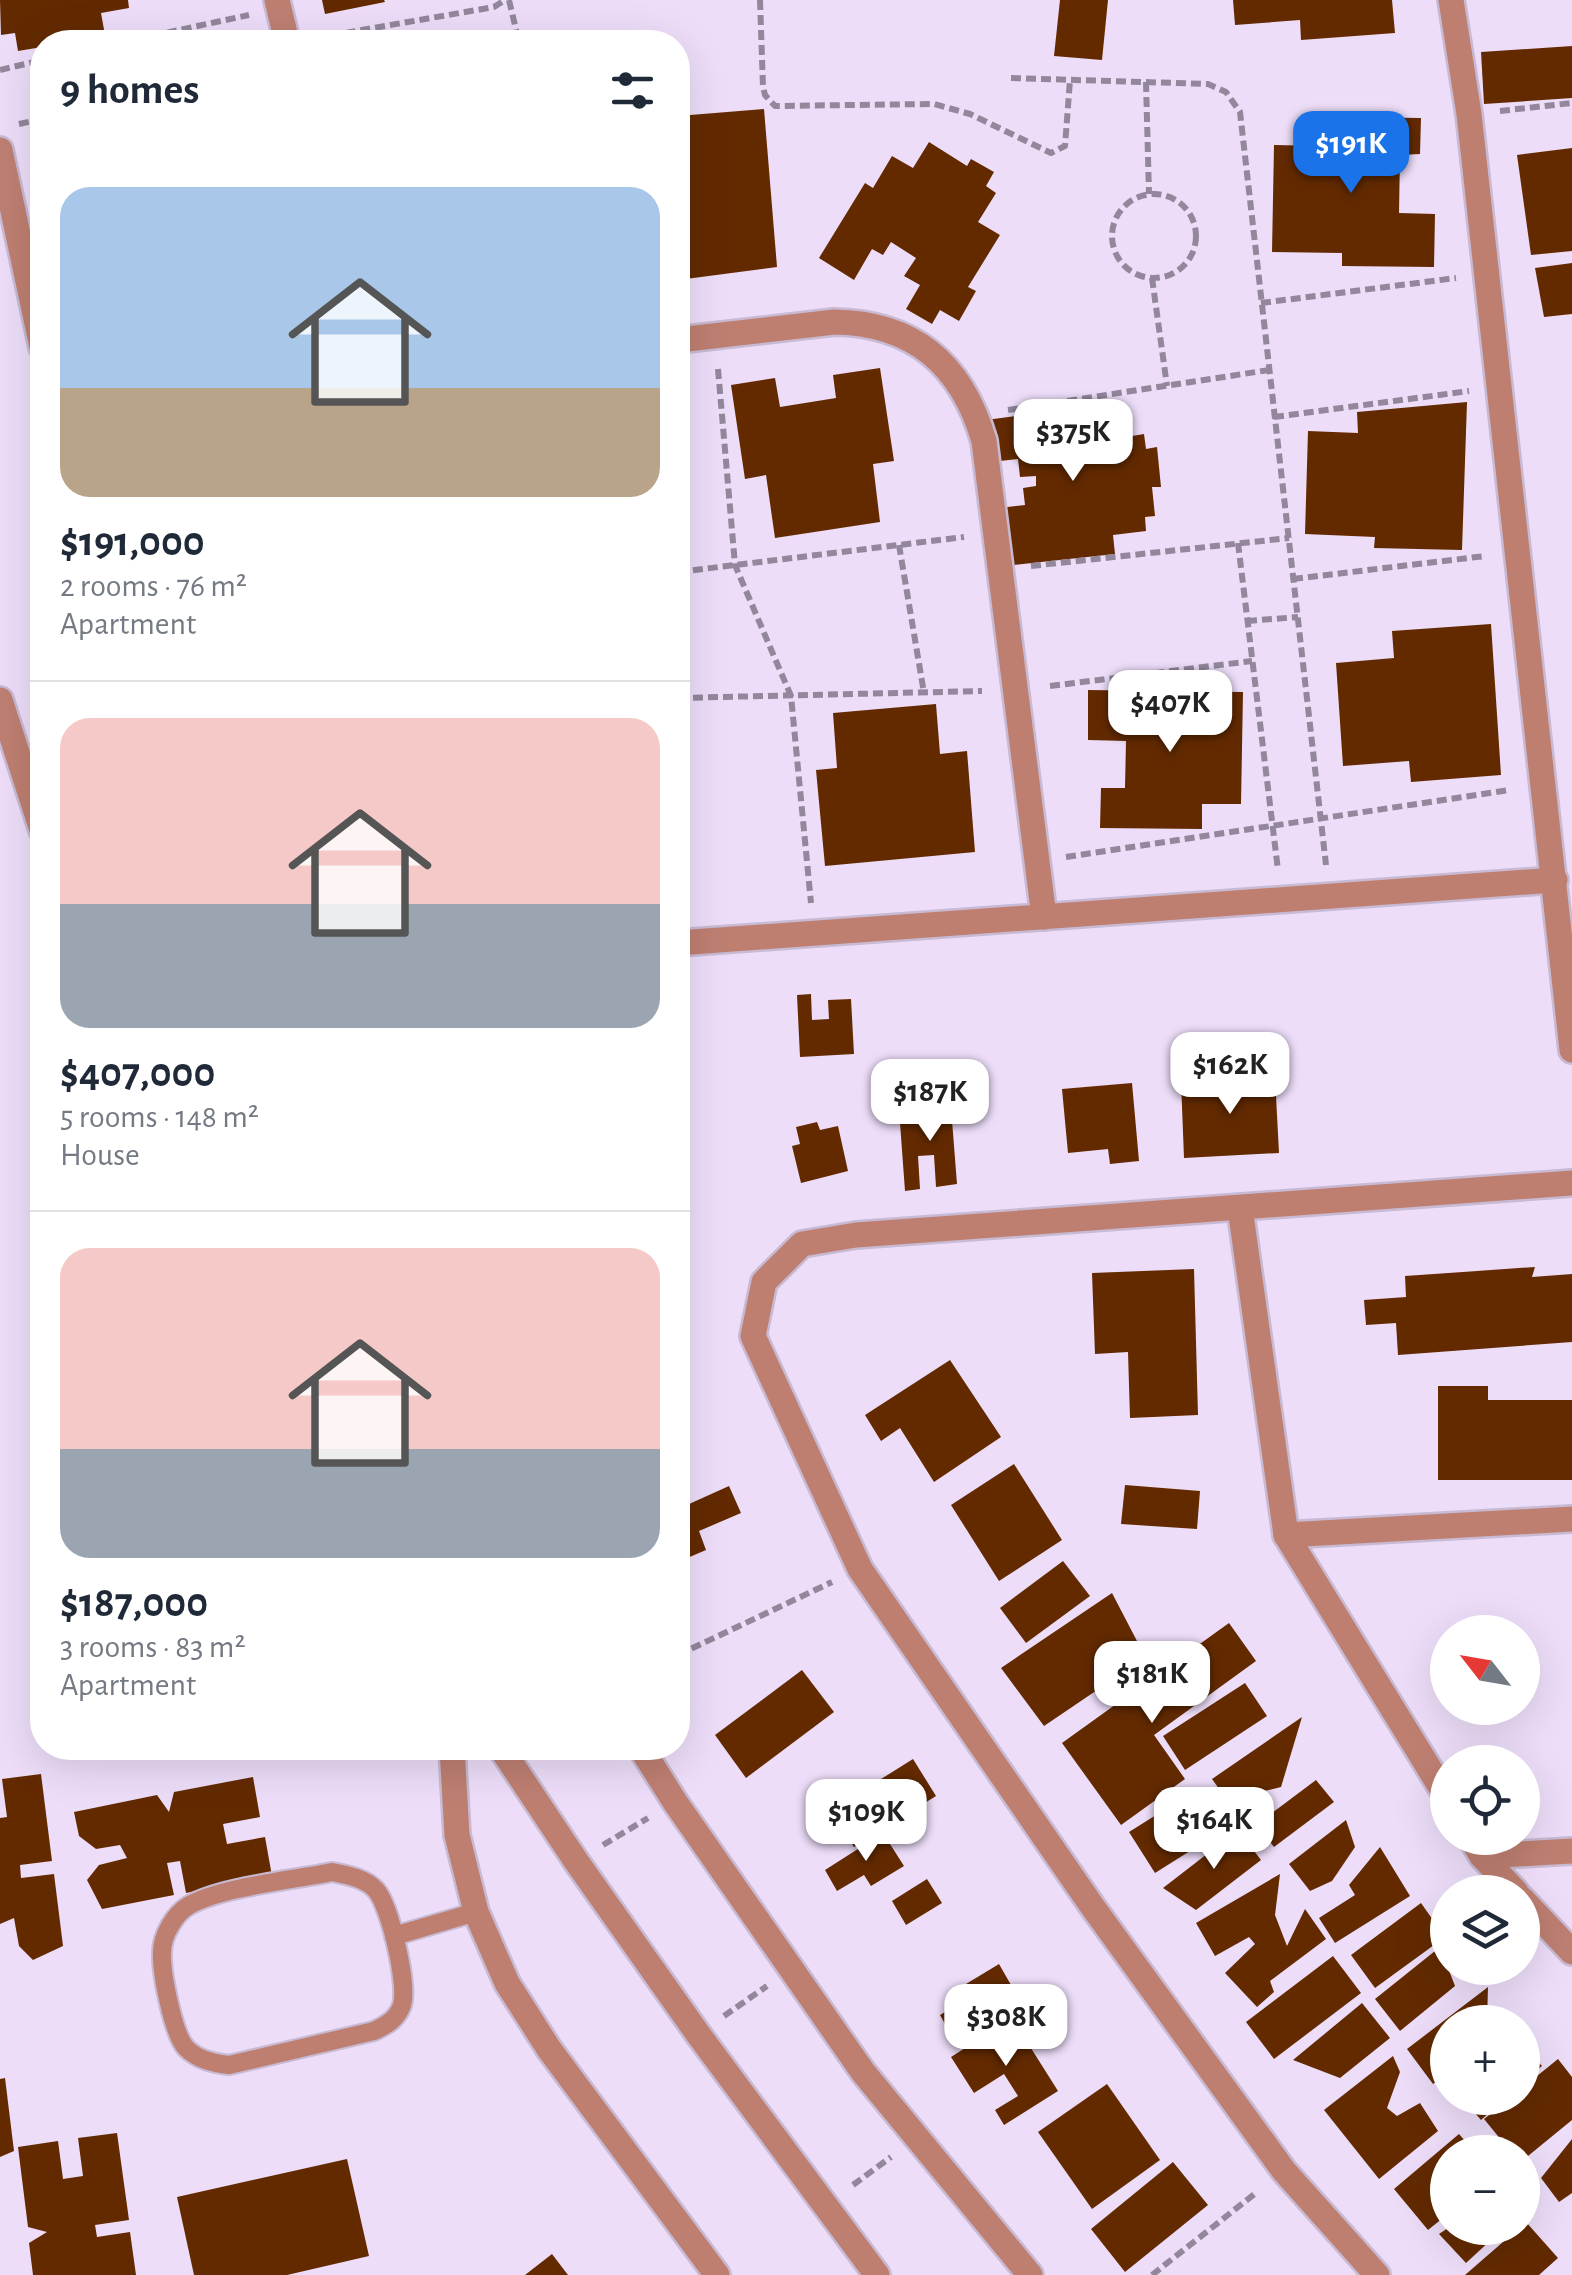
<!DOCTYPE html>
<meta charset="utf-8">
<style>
body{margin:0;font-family:"Alegreya Sans",sans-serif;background:#f2f2f3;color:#1f2937;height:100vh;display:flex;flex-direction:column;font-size:38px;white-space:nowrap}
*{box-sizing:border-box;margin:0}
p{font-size:32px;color:#747a83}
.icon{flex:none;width:55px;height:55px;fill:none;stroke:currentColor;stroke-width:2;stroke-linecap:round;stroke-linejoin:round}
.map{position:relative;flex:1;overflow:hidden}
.side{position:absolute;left:30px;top:30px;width:660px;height:1730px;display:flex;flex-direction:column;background:#fff;border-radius:40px;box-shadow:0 10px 40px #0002}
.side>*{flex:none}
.needle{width:65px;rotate:301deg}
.fabs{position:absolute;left:1430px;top:1615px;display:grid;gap:20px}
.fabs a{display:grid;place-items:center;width:110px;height:110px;border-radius:50%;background:#fff;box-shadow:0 10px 40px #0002;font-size:50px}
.price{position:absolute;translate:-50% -85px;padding:0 22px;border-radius:20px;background:#fff;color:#222;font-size:32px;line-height:65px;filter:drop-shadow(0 2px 5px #0008)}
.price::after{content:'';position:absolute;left:50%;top:60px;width:30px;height:22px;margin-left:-15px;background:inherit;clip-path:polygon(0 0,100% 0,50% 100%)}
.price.current{background:#1a73e8;color:#fff}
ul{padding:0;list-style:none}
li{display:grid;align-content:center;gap:20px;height:530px;padding:0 30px}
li+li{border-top:2px solid #e0e1e3}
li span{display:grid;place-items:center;height:310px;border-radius:30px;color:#555}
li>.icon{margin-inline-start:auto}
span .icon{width:180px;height:180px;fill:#fffc;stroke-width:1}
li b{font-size:42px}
h2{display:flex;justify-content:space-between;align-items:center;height:120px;padding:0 30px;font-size:42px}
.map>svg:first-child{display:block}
</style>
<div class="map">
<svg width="1572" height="2275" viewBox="0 0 1572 2275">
<rect width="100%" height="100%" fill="#edddf9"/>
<g fill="#632a00">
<path d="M0,0H128L129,8L101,13L105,35L66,42H42V47L18,51L15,33L1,35Z"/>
<path d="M322,0H384L385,2L325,14Z"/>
<path d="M1060,0H1108L1102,60L1054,56Z"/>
<path d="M1233,0H1392L1395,33L1301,40L1300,20L1235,25Z"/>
<path d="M1572,46V98L1484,104L1481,52Z"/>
<path d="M764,109L777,267L678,280V116Z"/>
<path d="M1326,117L1421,118L1420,154L1400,155L1399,213L1435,214L1434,267L1342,266V253L1272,252L1274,145L1326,146Z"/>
<path d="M929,142L967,166L971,159L994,172L986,186L996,193L978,222L1000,235L968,287L976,291L959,321L940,310L932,324L906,309L920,285L904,276L916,258L891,242L883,255L872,249L854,280L819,258L865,183L873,188L892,156L913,168Z"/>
<path d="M1572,148V251L1531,255L1517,155Z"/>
<path d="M1572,263V314L1544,317L1535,268Z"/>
<path d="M880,368L894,461L873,464L880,522L775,538L766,475L745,479L731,385L775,378L780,407L836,398L833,375Z"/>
<path d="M1467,402L1462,550L1374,548L1375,537L1305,534L1308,431L1358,433L1357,412Z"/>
<path d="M1047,406L1049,419L1083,416L1082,410H1086L1087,421L1122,416L1123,424L1131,423L1132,436L1144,434L1146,449L1157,447L1161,487H1152L1155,516L1145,517L1146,531L1113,535L1115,554L1005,566L999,508L1025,505L1023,488L1036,486V476L1020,477L1018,459L991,462L986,420L1016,416V409Z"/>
<path d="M1491,624L1501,775L1411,782L1409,761L1343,766L1336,663L1394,658L1392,631Z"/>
<path d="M1088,690L1243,692L1241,804H1202V829L1100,828L1101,788H1125L1126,741L1088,740Z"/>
<path d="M936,704L940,754L967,751L975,852L825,866L816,770L837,768L833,713Z"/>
<path d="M811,994L812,1020L829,1019L828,1000L851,999L854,1054L800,1057L797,995Z"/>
<path d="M1275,1077L1279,1153L1184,1158L1181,1081Z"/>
<path d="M1132,1083L1139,1161L1110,1164L1108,1149L1068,1153L1062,1089Z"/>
<path d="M950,1095L957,1184L936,1187L934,1155L918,1156L920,1189L905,1191L900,1123L928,1120L926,1097Z"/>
<path d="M817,1122L820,1130L838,1126L848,1171L801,1183L792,1146L800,1144L796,1127Z"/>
<path d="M1535,1267L1532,1277L1572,1274V1342L1398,1355L1396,1323L1366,1325L1364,1300L1406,1297L1405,1276Z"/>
<path d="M1194,1269L1198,1415L1130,1418L1128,1352L1095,1354L1092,1273Z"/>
<path d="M950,1360L1001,1437L934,1482L900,1428L881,1441L865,1415Z"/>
<path d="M1438,1386H1488V1400H1572V1480H1438Z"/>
<path d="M1014,1464L1062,1540L999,1581L951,1505Z"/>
<path d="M1125,1485L1200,1491L1197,1529L1121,1524Z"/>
<path d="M729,1486L741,1513L699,1531L706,1550L678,1562V1509Z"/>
<path d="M1063,1561L1090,1596L1026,1643L1000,1608Z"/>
<path d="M1112,1593L1150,1666L1109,1682L1044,1726L1001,1668Z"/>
<path d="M1229,1623L1256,1661L1154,1735L1185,1779L1121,1825L1062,1743Z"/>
<path d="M802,1670L834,1712L746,1778L715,1735Z"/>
<path d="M1245,1683L1267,1716L1185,1770L1163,1736Z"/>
<path d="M1302,1717L1281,1787L1227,1800L1212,1779Z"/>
<path d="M913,1759L936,1796L854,1847L830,1811Z"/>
<path d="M41,1774L52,1861L20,1865L21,1878L54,1874L63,1946L33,1960L19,1946L14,1918L0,1924V1818L7,1817L2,1779Z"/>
<path d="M253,1777L260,1817L223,1824L227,1844L265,1837L272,1876L186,1893L180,1861L167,1863L174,1895L102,1909L87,1880L99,1865L127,1858L120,1845L96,1849L79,1836L74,1812L157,1795L169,1812L174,1792Z"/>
<path d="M1316,1780L1334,1802L1274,1847L1256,1825Z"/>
<path d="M1199,1788L1225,1829L1155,1873L1129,1832Z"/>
<path d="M1346,1820L1355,1847L1332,1881L1310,1891L1289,1864Z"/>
<path d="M1238,1830L1261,1860L1196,1910L1163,1888Z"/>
<path d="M883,1833L904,1866L871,1886L864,1875L837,1891L825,1870Z"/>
<path d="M1380,1847L1410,1896L1335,1943L1319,1918L1355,1895L1349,1885Z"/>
<path d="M1280,1874L1275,1915L1287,1946L1305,1909L1326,1939L1270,1981L1274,1992L1257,2007L1225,1973L1255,1944L1249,1937L1215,1956L1196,1923Z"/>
<path d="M927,1879L942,1903L906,1925L892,1901Z"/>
<path d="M1421,1903L1445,1937L1375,1988L1351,1955Z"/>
<path d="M1440,1947L1455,1986L1400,2031L1375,1999Z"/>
<path d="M1333,1956L1361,1993L1274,2059L1246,2022Z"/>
<path d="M999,1964L1019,1999L953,2038L940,2015L973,1996L966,1984Z"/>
<path d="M1488,1987L1487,2022H1448V2073L1433,2084L1407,2049Z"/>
<path d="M1362,2003L1390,2038L1340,2078L1293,2060Z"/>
<path d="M1012,2018L1058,2091L1004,2125L995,2110L1018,2096L1004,2074L974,2093L951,2057Z"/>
<path d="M1522,2045L1542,2066L1522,2083Z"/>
<path d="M1393,2056L1400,2072L1387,2108L1397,2116L1420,2103L1438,2131L1379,2179L1324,2110Z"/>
<path d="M1558,2059L1572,2077V2120L1522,2161V2152H1511L1484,2119L1511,2098H1522V2088Z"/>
<path d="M5,2078L14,2151L0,2157V2079Z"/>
<path d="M1107,2084L1160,2160L1092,2209L1038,2132Z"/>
<path d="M1462,2098H1506L1481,2120Z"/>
<path d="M117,2133L129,2220L95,2225L97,2237L130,2232L136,2275H33L29,2243L47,2232L28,2227L18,2147L58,2141L63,2179L83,2176L78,2138Z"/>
<path d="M1459,2134L1475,2152H1448V2214L1428,2230L1394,2189Z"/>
<path d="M1572,2139V2193L1559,2202L1541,2178Z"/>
<path d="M347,2159L369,2256L287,2275H194L177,2197Z"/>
<path d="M1173,2162L1208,2205L1125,2272L1091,2229Z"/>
<path d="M1526,2222L1558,2258L1539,2275H1465Z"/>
<path d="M1448,2228H1504L1466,2263L1439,2234Z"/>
<path d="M552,2254L568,2275H525Z"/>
</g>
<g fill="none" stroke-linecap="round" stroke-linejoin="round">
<defs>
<g id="service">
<path d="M332,1872C347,1875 365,1878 376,1890C390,1906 408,1984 402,2005C397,2019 387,2025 374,2031L229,2065C213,2063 198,2060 186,2048C173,2034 161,1972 162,1952C162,1935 175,1914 188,1906C220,1887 294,1880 332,1872Z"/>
<path d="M394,1936L476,1912"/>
</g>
<g id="minor">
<path d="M277,0L287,42"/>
<path d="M1451,0L1469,114L1572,1050"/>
<path d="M678,340L834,322C914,323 962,365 984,441L1044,917"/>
<path d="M678,943L1555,880"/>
<path d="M1240,1208L1286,1535L1448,1799"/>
<path d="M1286,1535L1572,1519"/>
<path d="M452,1748L457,1835L476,1912L507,1983L549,2049L717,2275"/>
<path d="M1471,1838L1482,1856L1516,1892"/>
<path d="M1482,1856L1572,1851"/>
<path d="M1522,1899L1572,1952"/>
<path d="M1377,2275L1284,2171L1092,1906L860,1569L753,1336L764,1282L802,1244L856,1235L1572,1183"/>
</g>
<g id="tertiary">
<path d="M0,150L42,347"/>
<path d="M0,700L42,830"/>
<path d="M501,1748L576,1861L698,2034L877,2275"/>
<path d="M641,1748L675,1802L863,2072L1030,2275"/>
</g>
</defs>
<use href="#service" stroke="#c8bad3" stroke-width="22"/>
<use href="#minor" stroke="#c8bad3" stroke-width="30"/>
<use href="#tertiary" stroke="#c8bad3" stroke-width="30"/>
<g stroke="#92879b" stroke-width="6" stroke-dasharray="10 5" stroke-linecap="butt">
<path d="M509,0L519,42"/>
<path d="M760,0L763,87L765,95L775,106L934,104L970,114L1051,153L1065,146L1070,80"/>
<path d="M316,38L494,7L505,0"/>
<path d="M123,42L249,15"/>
<path d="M0,70L42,60"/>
<path d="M1011,78L1208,84L1226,92L1240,112L1326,865"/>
<path d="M1146,82L1149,194"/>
<path d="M1500,111L1572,103"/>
<path d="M19,124L42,119"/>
<circle cx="1154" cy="236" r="42"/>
<path d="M1152,278L1167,386"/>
<path d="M1261,303L1456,278"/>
<path d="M718,369L735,565L791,696L811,903"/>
<path d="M1008,410L1269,370"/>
<path d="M1274,417L1469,391"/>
<path d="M1238,543L1278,870"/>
<path d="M899,545L924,693"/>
<path d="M1031,566L1289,538"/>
<path d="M678,572L964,537"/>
<path d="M1293,579L1485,556"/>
<path d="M1247,621L1298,617"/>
<path d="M1050,686L1252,661"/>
<path d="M678,698L982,691"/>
<path d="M1066,857L1509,790"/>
<path d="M678,1655L832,1582"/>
<path d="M603,1845L648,1818"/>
<path d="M724,2016L767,1986"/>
<path d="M853,2185L891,2157"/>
<path d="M1152,2275L1257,2192"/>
</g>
<use href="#service" stroke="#be7f71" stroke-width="18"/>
<use href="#minor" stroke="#be7f71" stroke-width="25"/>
<use href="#tertiary" stroke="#be7f71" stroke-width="25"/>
</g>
</svg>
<div class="fabs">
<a><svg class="needle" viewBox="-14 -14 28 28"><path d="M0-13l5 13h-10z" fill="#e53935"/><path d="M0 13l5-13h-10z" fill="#747a83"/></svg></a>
<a><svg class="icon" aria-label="locate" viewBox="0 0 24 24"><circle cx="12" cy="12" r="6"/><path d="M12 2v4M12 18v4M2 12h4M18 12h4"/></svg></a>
<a><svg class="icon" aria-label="layers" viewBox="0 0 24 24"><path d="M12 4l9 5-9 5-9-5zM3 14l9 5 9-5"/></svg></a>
<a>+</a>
<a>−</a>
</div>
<b class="price current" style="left:1351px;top:196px">$191K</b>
<b class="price" style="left:1073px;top:484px">$375K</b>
<b class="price" style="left:1170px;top:755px">$407K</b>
<b class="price" style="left:1230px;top:1117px">$162K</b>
<b class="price" style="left:930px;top:1144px">$187K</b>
<b class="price" style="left:1152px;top:1726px">$181K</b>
<b class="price" style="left:866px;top:1864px">$109K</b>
<b class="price" style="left:1214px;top:1872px">$164K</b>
<b class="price" style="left:1006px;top:2069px">$308K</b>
<section class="side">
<h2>9 homes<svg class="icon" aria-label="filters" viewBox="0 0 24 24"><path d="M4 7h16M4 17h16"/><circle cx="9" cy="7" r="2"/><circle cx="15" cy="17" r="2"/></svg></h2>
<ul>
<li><span style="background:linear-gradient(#a9c7e8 65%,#b9a48a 0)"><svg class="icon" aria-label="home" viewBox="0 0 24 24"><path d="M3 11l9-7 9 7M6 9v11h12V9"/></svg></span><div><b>$191,000</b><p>2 rooms · 76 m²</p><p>Apartment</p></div></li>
<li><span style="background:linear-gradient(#f6c9c9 60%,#9aa5b1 0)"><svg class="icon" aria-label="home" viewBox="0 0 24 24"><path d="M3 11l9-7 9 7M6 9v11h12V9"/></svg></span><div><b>$407,000</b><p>5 rooms · 148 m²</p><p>House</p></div></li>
<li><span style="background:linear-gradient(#f6c9c9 65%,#9aa5b1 0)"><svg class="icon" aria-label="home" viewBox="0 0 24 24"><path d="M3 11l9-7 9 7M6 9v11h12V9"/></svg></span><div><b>$187,000</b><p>3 rooms · 83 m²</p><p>Apartment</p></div></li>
</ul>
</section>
</div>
